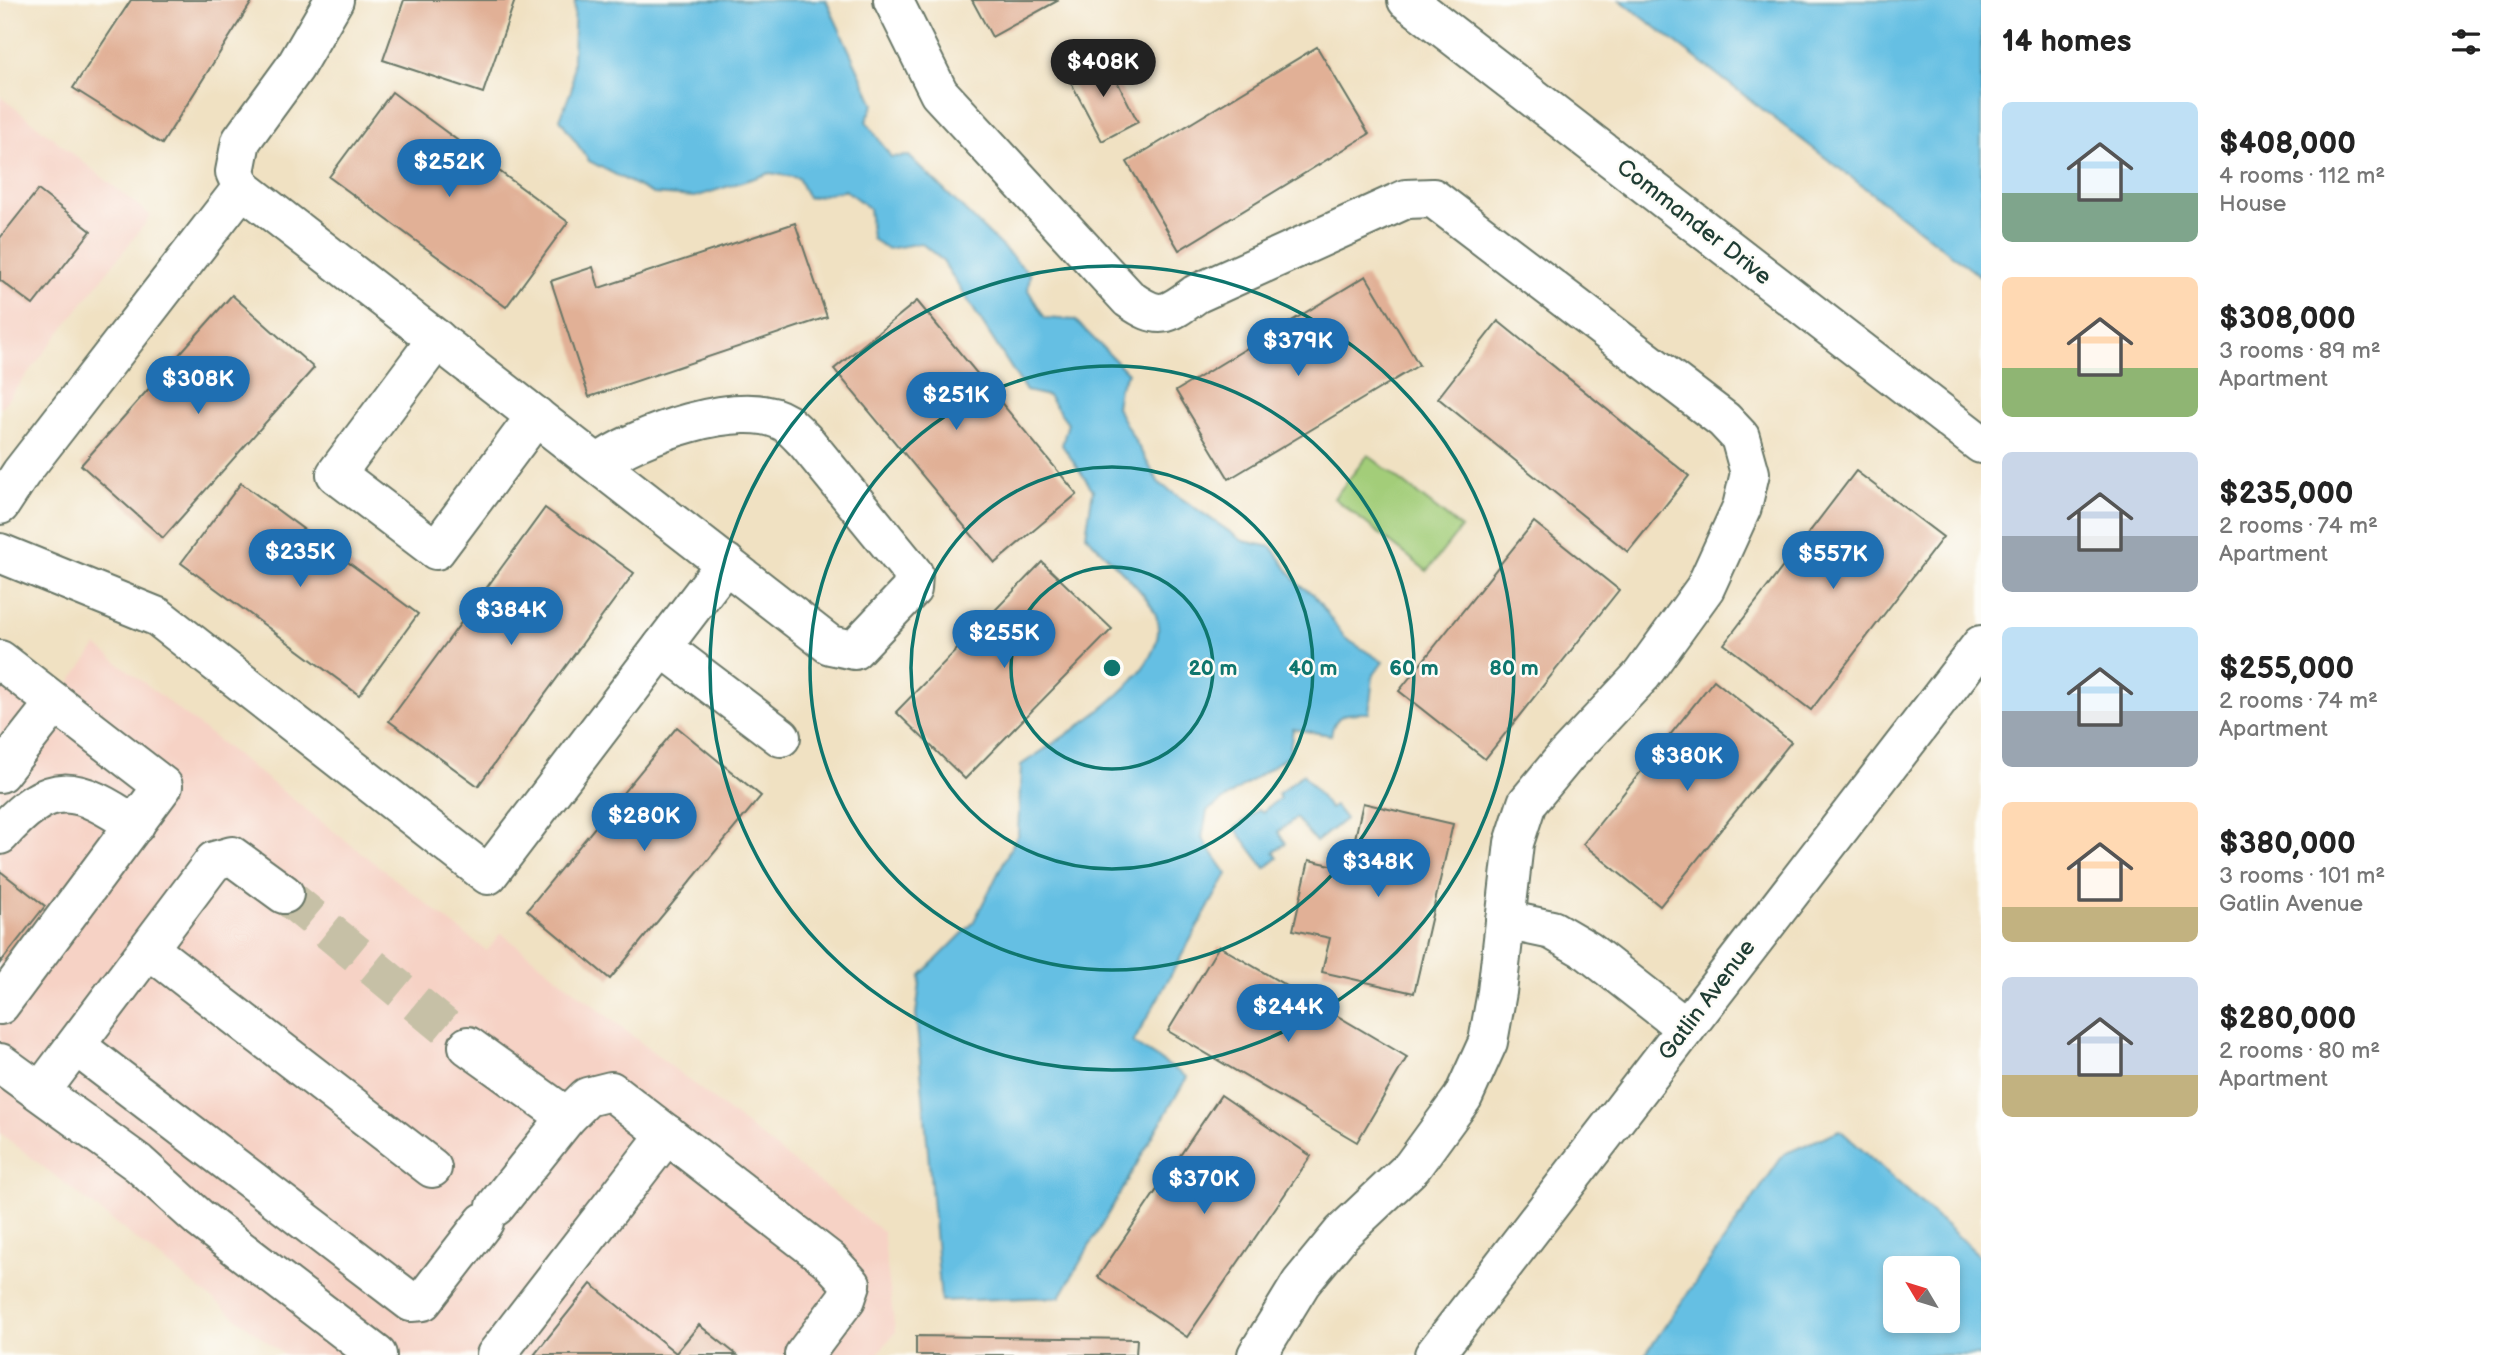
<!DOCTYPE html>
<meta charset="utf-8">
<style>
body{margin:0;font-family:"Balsamiq Sans",sans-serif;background:#f6f6f6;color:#222;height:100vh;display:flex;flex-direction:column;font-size:26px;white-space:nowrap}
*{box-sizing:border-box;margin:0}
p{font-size:23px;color:#767676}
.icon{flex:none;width:38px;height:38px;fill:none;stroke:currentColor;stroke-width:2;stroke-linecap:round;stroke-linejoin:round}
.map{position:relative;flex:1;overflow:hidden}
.sheet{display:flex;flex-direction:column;background:#fff;width:525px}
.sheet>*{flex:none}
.needle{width:46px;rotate:308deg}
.tools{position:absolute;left:1883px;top:1256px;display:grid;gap:14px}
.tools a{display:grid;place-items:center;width:77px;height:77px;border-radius:10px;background:#fff;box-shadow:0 4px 10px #0003;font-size:35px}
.price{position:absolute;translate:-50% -60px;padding:0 16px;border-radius:24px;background:#1f6fb2;color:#fff;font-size:23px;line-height:46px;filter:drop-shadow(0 2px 4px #0008)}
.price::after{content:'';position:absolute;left:50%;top:42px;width:21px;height:16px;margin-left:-10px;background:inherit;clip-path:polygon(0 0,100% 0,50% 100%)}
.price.selected{background:#222;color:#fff}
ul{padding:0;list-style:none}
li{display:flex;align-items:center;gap:21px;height:175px;padding:0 21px}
li span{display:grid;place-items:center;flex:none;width:196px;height:140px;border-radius:10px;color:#555}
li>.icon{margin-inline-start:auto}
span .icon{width:84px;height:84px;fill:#fffc;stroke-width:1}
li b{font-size:30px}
h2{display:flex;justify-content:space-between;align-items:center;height:84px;padding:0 21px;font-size:30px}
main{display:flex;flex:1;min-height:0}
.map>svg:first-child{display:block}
</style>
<main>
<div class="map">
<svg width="1981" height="1355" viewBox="0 0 1981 1355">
<rect width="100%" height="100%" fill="#fdfcf7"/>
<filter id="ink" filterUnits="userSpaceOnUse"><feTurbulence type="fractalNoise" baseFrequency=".0143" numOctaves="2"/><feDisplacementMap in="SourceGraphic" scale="14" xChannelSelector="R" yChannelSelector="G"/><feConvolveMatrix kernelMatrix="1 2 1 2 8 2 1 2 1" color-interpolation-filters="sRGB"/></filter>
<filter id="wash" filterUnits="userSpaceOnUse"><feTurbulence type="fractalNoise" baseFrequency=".00686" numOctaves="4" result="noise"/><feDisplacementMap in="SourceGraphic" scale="28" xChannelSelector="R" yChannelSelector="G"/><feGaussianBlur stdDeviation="1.57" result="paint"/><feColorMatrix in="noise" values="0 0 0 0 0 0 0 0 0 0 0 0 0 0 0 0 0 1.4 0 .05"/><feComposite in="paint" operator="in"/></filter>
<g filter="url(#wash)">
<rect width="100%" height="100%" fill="#f0e1c2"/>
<g fill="#f6d2c5">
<path d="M0,96L151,216L0,409Z"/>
<path d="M97,646L487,951L501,933L883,1232L895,1332L877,1355H284L0,1133V656L57,700Z"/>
</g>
<path fill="#a3cd79" stroke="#618556" stroke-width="2" d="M1368,455L1461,528L1427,571L1334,498Z"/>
<g fill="#65bfe3" stroke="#427e8c" stroke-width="2" fill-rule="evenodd">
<path d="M575,0H826L874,104L866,121L891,157L909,156L1030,274L1028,290L1045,318L1075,320L1128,373L1119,388L1116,407L1159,483L1243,541L1272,547L1299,585L1313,594L1345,638L1383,662L1373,676L1369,713C1348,713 1335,711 1331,735L1293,729L1289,755L1207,811L1202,838L1227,874L1133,1043L1187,1077L1060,1297L941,1301L916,1014L921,975L973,923L1018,834L1021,765C1058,739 1188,666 1152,607C1137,583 1106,557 1086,535L1093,490L1062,445L1068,423L1048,396L1026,391L942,260L921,243L888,249L872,239L869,208L845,190L808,198L798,178L770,173L695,197L653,194L589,161L560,119L572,88Z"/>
<path d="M1620,0H1981V277Z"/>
<path d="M1303,774L1330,809L1335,806L1345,819L1316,842L1296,818L1278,832L1286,843L1274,852L1278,858L1265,868L1235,828L1259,809L1262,812L1280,798L1278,794Z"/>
<path d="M1840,1130L1981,1257V1355H1645L1784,1154ZM1895,1269H1948V1321H1895Z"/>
</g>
<g id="blocks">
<g fill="#e1b096">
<path d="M131,0H253L162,144L73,88Z"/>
<path d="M404,0H515L483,93L383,60Z"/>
<path d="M972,0H1059L992,37Z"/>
<path d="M1317,47L1369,134L1179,250L1127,162Z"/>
<path d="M1105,58L1138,122L1102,141L1068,77Z"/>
<path d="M392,92L568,222L506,307L329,177Z"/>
<path d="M38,190L91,231L33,305L0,280V238Z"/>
<path d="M795,223L827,317L589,397L551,281L593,267L599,288Z"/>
<path d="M1366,276L1419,365L1229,479L1176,391Z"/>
<path d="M232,295L314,368L163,538L81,465Z"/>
<path d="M917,301L1077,494L995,563L834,369Z"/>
<path d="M1498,321L1689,476L1628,552L1438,398Z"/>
<path d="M1856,471L1943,537L1811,710L1724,644Z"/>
<path d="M241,483L418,614L359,695L181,563Z"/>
<path d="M545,508L634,573L478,786L389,721Z"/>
<path d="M1534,522L1619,590L1485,759L1399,691Z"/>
<path d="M1042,562L1112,629L965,779L896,712Z"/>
<path d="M1714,680L1791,742L1660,906L1583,844Z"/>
<path d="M677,727L761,796L610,979L527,910Z"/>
<path d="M1363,803L1453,824L1414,993L1322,972L1330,938L1293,930L1309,860L1348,869Z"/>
<path d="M0,871L45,906L0,963Z"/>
<path d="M1219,946L1407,1057L1357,1142L1168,1031Z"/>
<path d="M1221,1095L1311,1156L1187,1337L1098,1277Z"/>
<path d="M591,1284L676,1353L699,1325L737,1355H534Z"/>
<path d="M916,1336L1137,1339L1136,1355H916Z"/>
</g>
</g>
</g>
<g filter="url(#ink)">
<use href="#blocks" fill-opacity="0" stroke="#687666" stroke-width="2"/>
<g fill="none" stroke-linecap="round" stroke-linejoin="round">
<path stroke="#c6c0a6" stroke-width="38" stroke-dasharray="38 19" stroke-linecap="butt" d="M284,894L468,1046"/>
<defs>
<g id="minor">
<path d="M334,0L295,67L241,141L235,172L242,188L830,645L854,650L912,589L913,573L806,442C800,436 793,428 786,423C743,396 634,436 598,464"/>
<path d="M893,0L939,93L1129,299C1160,321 1167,315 1196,294L1406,199L1433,198L1724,420L1740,437L1750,473L1742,507L1705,588L1642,675L1566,756L1527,803L1514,843L1497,992L1488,1042L1463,1097L1412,1167L1342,1233L1301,1283L1257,1355"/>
<path d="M1407,0L1981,444"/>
<path d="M437,339L336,474L436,550L536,416"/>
<path d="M0,505L21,473L242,188"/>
<path d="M0,553L158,617L488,875L726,563"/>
<path d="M662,647L781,737"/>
<path d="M0,660L163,786L0,1005"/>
<path d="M0,773L55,703"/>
<path d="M0,835C50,778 76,785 135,825"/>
<path d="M1505,920L1552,930L1588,951L1686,1028"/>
<path d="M149,949L432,1168"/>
<path d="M76,1046L411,1302L423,1301L484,1222"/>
<path d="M468,1046L567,1117"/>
<path d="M0,1063L138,1163L200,1219L377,1355"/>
<path d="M41,1091L214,861L232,856L284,894"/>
<path d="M496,1206L567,1117L587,1097L611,1091L829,1260L851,1284L846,1299L804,1355"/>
<path d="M496,1355L667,1134"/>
<path d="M1434,1355L1981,645"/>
</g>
</defs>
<use href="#minor" stroke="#687666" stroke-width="42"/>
<use href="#minor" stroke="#fff" stroke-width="38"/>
</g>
</g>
<g fill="none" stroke="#0f766e" stroke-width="3.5">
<circle cx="1112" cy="668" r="101"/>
<circle cx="1112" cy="668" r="201"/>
<circle cx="1112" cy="668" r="302"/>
<circle cx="1112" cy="668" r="402"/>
</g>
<g text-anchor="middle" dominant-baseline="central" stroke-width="5" stroke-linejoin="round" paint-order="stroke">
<g font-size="23" fill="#1f3d34" stroke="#fdfcf7">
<text transform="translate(1694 222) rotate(38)">Commander Drive</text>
<text transform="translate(1707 1000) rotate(-53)">Gatlin Avenue</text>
</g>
</g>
<circle cx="1112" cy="668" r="10" fill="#0f766e" stroke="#fdfcf7" stroke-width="3.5"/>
<g font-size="21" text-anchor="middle" font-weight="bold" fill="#0f766e" stroke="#fdfcf7" stroke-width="5" stroke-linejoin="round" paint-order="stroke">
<text x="1213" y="675">20 m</text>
<text x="1313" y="675">40 m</text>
<text x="1414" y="675">60 m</text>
<text x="1514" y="675">80 m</text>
</g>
</svg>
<div class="tools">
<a><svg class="needle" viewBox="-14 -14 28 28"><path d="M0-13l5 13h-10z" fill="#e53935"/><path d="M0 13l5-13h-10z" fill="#767676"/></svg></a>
</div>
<b class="price selected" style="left:1103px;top:99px">$408K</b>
<b class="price" style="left:449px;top:199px">$252K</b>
<b class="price" style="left:1298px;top:378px">$379K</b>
<b class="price" style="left:198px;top:416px">$308K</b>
<b class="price" style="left:956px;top:432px">$251K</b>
<b class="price" style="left:300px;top:589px">$235K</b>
<b class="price" style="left:1833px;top:591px">$557K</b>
<b class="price" style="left:511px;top:647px">$384K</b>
<b class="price" style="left:1004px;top:670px">$255K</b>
<b class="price" style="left:1687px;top:793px">$380K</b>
<b class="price" style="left:644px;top:853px">$280K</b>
<b class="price" style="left:1378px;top:899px">$348K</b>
<b class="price" style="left:1288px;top:1044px">$244K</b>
<b class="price" style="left:1204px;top:1216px">$370K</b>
</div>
<section class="sheet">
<h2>14 homes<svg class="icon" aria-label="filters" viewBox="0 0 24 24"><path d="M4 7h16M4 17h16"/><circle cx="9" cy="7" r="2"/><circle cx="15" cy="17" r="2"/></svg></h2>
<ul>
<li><span style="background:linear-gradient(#bfe0f5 65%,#7fa58c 0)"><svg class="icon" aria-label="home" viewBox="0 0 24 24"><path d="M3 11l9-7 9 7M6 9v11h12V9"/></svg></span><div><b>$408,000</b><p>4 rooms · 112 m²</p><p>House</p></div></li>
<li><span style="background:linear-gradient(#ffd9b3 65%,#8fb573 0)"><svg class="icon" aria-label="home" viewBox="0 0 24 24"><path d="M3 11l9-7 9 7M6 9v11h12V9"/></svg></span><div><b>$308,000</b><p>3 rooms · 89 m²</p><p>Apartment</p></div></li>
<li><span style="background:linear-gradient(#c9d6e8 60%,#9aa5b1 0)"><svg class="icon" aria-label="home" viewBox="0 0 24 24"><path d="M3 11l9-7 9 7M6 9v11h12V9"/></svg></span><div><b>$235,000</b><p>2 rooms · 74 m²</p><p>Apartment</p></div></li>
<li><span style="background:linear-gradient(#bfe0f5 60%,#9aa5b1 0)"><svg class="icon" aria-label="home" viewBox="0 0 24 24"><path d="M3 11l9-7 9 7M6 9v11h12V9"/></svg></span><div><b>$255,000</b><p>2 rooms · 74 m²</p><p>Apartment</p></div></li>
<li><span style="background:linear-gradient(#ffd9b3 75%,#c2b280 0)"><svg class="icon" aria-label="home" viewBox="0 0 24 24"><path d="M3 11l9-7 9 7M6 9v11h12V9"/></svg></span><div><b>$380,000</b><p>3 rooms · 101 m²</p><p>Gatlin Avenue</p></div></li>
<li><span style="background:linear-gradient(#c9d6e8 70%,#c2b280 0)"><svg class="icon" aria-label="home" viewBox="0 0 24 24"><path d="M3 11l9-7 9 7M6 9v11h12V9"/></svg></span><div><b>$280,000</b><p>2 rooms · 80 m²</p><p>Apartment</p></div></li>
</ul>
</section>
</main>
